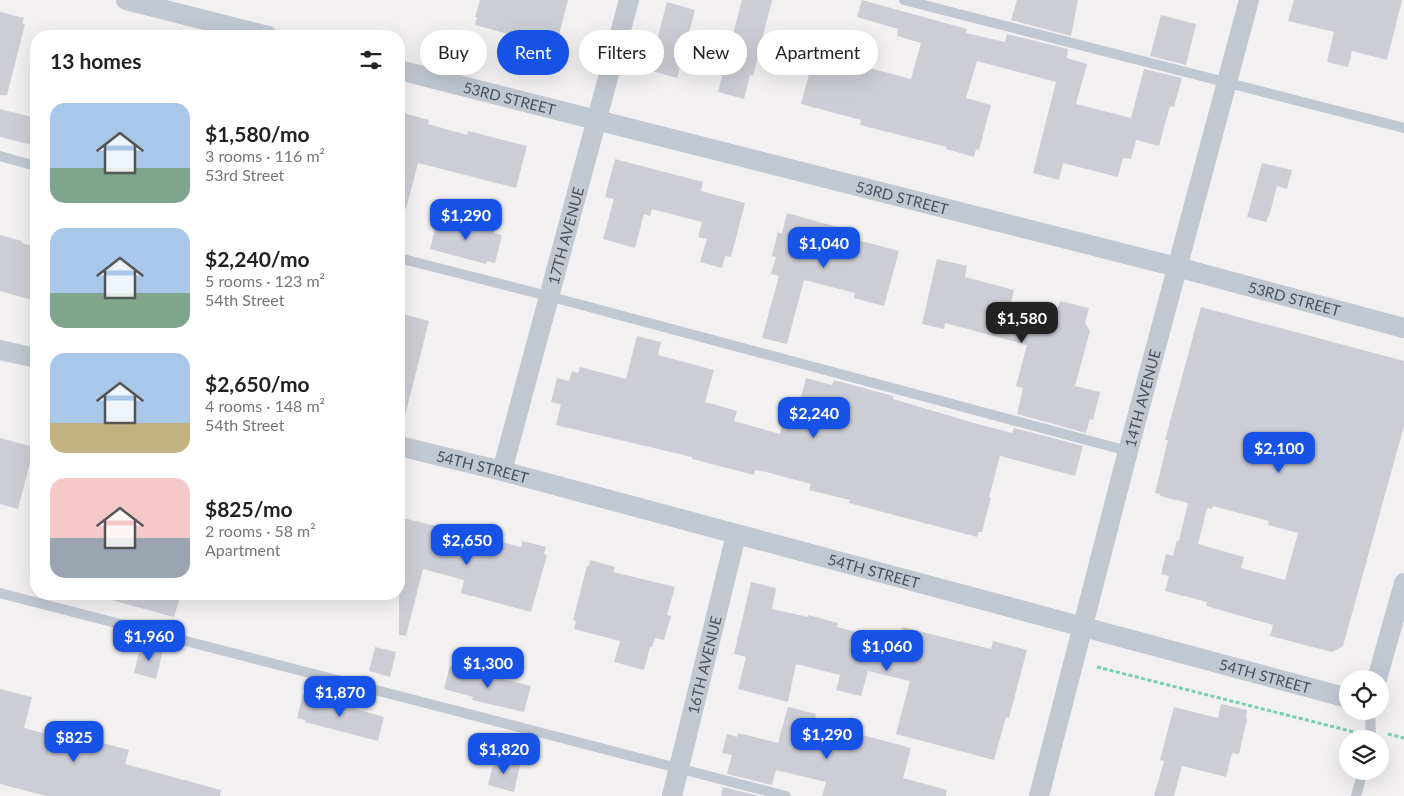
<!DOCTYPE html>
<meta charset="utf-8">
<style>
body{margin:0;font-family:Lato,sans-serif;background:#f2f2f2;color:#222;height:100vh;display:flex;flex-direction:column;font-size:19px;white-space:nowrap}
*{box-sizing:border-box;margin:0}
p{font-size:16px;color:#767676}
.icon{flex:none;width:28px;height:28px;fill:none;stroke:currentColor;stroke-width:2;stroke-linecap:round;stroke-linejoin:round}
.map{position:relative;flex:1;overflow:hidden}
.drawer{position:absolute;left:30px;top:30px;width:375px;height:570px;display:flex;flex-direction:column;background:#fff;border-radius:20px;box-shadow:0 5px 20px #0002}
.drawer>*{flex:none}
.top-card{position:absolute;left:420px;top:30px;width:475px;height:45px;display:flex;gap:10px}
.buttons{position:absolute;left:1339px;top:670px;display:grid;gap:10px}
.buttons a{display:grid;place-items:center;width:50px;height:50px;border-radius:50%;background:#fff;box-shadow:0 5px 20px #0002;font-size:25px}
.price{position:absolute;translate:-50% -42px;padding:0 11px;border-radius:10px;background:#1752e6;color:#fff;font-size:16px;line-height:32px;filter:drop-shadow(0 1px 2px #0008)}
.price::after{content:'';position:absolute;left:50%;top:30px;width:15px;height:11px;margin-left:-8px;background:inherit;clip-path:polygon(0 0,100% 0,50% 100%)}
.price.current{background:#222;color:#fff}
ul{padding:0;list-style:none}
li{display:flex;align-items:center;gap:15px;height:125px;padding:0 20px}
li span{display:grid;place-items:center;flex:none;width:140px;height:100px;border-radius:15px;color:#555}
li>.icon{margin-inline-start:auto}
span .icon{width:60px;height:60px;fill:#fffc;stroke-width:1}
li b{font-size:21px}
h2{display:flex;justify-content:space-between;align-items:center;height:60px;padding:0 20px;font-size:21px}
.pill{padding:0 18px;border-radius:22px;background:#fff;box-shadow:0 5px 20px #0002;font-size:18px;line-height:45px}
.pill.current{background:#1752e6;color:#fff}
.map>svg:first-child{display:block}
</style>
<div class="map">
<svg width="1404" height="796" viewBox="0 0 1404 796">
<rect width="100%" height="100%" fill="#f2f0f0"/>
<g fill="#cdced5" fill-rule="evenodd">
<path d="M480,0H568L558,39L554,37L552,46L475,25L477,17H475Z"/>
<path d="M742,0H772L753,76L750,75L744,99L718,92Z"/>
<path d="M862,0L967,29L966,33L1005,42L1007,34L1068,49L1067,58L1087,64L1076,104L1131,118L1144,69L1182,78L1174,107L1170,106L1159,146L1136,140L1131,159L1123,158L1118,177L1063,163L1059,180L1033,173L1056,82L977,61L966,98L991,105L979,150L976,149L974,157L946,149L947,147L860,125L861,120L801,104L813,59L819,61L822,50L840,55L839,60L911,79L921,43L897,36L898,29L857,17Z"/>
<path d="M1017,0H1078L1071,36L1011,20Z"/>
<path d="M1294,0H1402L1387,60L1352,51L1348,67L1327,62L1334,32L1288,21Z"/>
<path d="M667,2L695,10L677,78L648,70L652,54H650L655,35L658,36Z"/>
<path d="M0,12L24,18L22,23L25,24L7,95H0Z"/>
<path d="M1161,15L1196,24L1186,65L1150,56Z"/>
<path d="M0,109L36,118V146L0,137Z"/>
<path d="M399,112L429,120L428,124L467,135L468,131L527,146L516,188L418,163L406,209H399Z"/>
<path d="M615,159L703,182L701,191L745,203L731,257L725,256L722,268L700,262L707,239L698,237L702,222L652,209L650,216L644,214L635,248L603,239L614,199L605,197Z"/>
<path d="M1262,163L1292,170L1287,189L1277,186L1269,217L1268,216L1266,222L1247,217Z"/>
<path d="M787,213L855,232L854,239L899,251L884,306L854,298L855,293L804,280L787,344L762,338L779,276L771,274L776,257L772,256L778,232L782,234Z"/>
<path d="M438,217L494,231V233L502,235L495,263L487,261L486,264L430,249Z"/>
<path d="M0,235L22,241V243L36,247V301L0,291Z"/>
<path d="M937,259L967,266L965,277L1014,290L1008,316L1047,327L1048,323L1053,325L1060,301L1089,308L1085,323L1090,331L1075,386L1100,392L1093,420L1090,419L1086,433L1017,414L1023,388L1016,386L1027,345L945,323L944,329L922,324Z"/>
<path d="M1201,307L1404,361V426L1343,646L1332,652L1270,636L1273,625L1206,606L1207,602L1165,591L1169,576L1161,574L1166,554L1173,556L1177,540L1179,541L1188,503L1160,496V494L1155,493L1168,440H1165ZM1213,506L1269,521L1268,525L1298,533L1285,580L1241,568L1244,557L1198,544L1207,508L1212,509Z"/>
<path d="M399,313L429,321L406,412H399Z"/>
<path d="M637,336L661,342L658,355L714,370L705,402L737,411L734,421L780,434L783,421L794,424L806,378L832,385L834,380L893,396V399L974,423L1012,433L1014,428L1083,446L1075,476L1000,456L989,497L991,498L986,516L982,532H979L977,537L849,503L850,500L809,490L811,484L766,472L755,470L754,475L692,459V457L556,425L561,404L551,402L557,378L569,381L572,371L578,373L580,367L626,379Z"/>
<path d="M0,438L34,447L18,509L0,504Z"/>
<path d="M399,517L521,547L522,541L546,547L544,554L547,555L531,612L461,593L464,580L423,569L406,636L399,635Z"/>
<path d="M590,560L615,567L613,572L675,587L667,615L671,616L664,640L655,638L652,647H650L644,670L614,662L620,641L574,629L576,621L573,620L587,566H589Z"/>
<path d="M751,582L776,588L772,609L808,617V615L838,623L837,627L898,643L902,627L991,649L993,641L1027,650L1009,718L1006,717L994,760L896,734L910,681L868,671L861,696L836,690L840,675L796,664L788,702L738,689L746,657L734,654Z"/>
<path d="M112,594H181L174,617L111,600Z"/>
<path d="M144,646L163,651L156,679L134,673L140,648L143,649Z"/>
<path d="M375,647L396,652L390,677L369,671Z"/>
<path d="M450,666L531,686L524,712L472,700L473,697L444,689Z"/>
<path d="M0,689L32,697L24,728L91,746L92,740L129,750L125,764L221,790L220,796H46L0,784Z"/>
<path d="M303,694L384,717L378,741L305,722V720L297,718Z"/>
<path d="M1221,704L1247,710L1246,718L1247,719L1239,754L1232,753L1226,777L1182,766L1174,796H1154L1164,761L1160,760L1174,707L1218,718Z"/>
<path d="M788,707L816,714L814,722L911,748L903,778L947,790L946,796H822L826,782L776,770L772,785L727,774L732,755L722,753L727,734L737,737L738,733L778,743Z"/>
<path d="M495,758L520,765L514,792L488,785Z"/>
<path d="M723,787L759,796H721Z"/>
</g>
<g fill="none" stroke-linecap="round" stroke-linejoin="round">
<g stroke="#76cfb0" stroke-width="3" stroke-dasharray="4 2.5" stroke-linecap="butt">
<path d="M1097,667L1354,732"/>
<path d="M1388,734L1404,738"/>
</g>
<g stroke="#c1c8d2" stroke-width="10">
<path d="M904,0L1404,128"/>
<path d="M0,156L36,166"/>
<path d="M399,258L548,296L1128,451"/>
<path d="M0,593L786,796"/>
<path d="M1370,711L1371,739"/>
<path d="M1356,796L1363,771"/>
</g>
<g stroke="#c1c8d2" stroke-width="20">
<path d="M126,0L268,36"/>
<path id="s1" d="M399,70L1177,267L1404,328"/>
<path d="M0,350L36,358"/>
<path id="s2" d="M399,446L502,471L1348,698"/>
<path id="s3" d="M502,471L629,0"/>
<path d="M1377,679L1404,583"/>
<path id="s4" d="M672,796L736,535"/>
<path id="s5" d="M1039,796L1128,451L1249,0"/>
</g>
</g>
<g text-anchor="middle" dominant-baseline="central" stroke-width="4" stroke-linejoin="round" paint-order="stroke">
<g font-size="15" fill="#48505e" stroke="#fff">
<text stroke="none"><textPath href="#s1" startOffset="114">53RD STREET</textPath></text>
<text stroke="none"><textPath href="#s1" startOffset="519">53RD STREET</textPath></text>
<text stroke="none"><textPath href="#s3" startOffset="244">17TH AVENUE</textPath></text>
<text stroke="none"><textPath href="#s1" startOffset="924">53RD STREET</textPath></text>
<text stroke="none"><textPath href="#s5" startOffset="411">14TH AVENUE</textPath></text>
<text stroke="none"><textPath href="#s2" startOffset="86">54TH STREET</textPath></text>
<text stroke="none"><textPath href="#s2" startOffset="491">54TH STREET</textPath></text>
<text stroke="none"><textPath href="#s4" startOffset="135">16TH AVENUE</textPath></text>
<text stroke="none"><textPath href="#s2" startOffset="896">54TH STREET</textPath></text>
</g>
</g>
</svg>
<div class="buttons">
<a><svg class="icon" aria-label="locate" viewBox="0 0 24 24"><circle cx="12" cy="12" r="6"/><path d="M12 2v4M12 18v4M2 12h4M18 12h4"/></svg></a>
<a><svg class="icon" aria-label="layers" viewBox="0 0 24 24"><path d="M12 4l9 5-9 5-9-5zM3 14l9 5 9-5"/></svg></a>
</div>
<b class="price" style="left:466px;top:241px">$1,290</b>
<b class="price" style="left:824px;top:269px">$1,040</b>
<b class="price current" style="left:1022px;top:344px">$1,580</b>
<b class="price" style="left:814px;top:439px">$2,240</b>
<b class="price" style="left:1279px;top:474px">$2,100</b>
<b class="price" style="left:467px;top:566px">$2,650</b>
<b class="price" style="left:149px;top:662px">$1,960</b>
<b class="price" style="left:887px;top:672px">$1,060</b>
<b class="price" style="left:488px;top:689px">$1,300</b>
<b class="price" style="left:340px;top:718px">$1,870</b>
<b class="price" style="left:827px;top:760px">$1,290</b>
<b class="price" style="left:74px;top:763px">$825</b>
<b class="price" style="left:504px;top:775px">$1,820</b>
<div class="top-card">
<a class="pill">Buy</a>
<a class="pill current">Rent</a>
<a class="pill">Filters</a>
<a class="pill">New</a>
<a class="pill">Apartment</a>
</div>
<section class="drawer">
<h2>13 homes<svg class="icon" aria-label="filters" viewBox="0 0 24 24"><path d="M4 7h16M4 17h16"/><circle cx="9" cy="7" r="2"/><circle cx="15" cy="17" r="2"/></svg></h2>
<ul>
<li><span style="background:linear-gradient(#a9c7e8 65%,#7fa58c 0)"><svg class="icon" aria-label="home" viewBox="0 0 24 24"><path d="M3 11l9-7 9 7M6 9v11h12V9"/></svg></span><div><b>$1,580/mo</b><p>3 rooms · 116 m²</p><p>53rd Street</p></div></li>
<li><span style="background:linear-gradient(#a9c7e8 65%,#7fa58c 0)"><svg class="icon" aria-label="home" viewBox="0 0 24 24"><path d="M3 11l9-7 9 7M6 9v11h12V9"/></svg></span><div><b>$2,240/mo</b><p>5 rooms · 123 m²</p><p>54th Street</p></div></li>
<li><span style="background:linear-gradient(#a9c7e8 70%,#c2b280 0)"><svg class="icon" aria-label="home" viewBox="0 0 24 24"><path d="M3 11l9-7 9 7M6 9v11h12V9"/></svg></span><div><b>$2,650/mo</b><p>4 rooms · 148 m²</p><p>54th Street</p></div></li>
<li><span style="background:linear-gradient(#f6c9c9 60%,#9aa5b1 0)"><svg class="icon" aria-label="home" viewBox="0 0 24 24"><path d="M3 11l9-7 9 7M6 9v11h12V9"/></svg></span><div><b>$825/mo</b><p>2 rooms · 58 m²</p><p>Apartment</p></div></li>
</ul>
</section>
</div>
